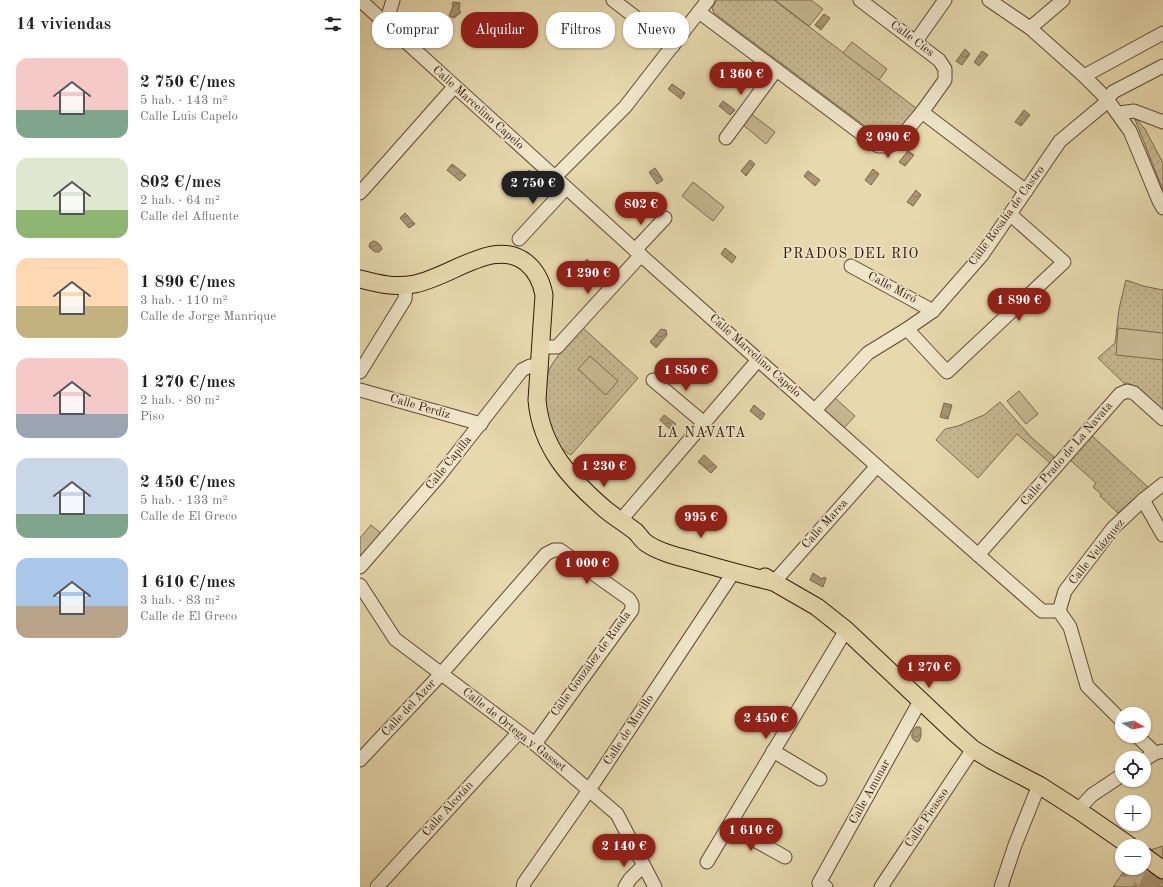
<!DOCTYPE html>
<html lang="es">
<meta charset="utf-8">
<style>
body{margin:0;font-family:"Old Standard TT",serif;background:#f6f6f6;color:#222;height:100vh;display:flex;flex-direction:column;font-size:15px;white-space:nowrap}
*{box-sizing:border-box;margin:0}
p{font-size:13px;color:#767676}
.icon{flex:none;width:22px;height:22px;fill:none;stroke:currentColor;stroke-width:2;stroke-linecap:round;stroke-linejoin:round}
.map{position:relative;flex:1;overflow:hidden}
.details{display:flex;flex-direction:column;background:#fff;width:360px}
.details>*{flex:none}
.guide{position:absolute;left:12px;top:12px;width:380px;height:36px;display:flex;gap:8px}
.needle{width:26px;rotate:100deg}
.controls{position:absolute;left:755px;top:707px;display:grid;gap:8px}
.controls a{display:grid;place-items:center;width:36px;height:36px;border-radius:50%;background:#fff;box-shadow:0 1px 3px #0004;font-size:20px}
.price{position:absolute;translate:-50% -34px;padding:0 9px;border-radius:14px;background:#8f2418;color:#fff;font-size:13px;line-height:26px;filter:drop-shadow(0 1px 2px #0008)}
.price::after{content:'';position:absolute;left:50%;top:24px;width:12px;height:9px;margin-left:-6px;background:inherit;clip-path:polygon(0 0,100% 0,50% 100%)}
.price.active{background:#222;color:#fff}
ul{padding:0;list-style:none}
li{display:flex;align-items:center;gap:12px;height:100px;padding:0 16px}
li span{display:grid;place-items:center;flex:none;width:112px;height:80px;border-radius:12px;color:#555}
li>.icon{margin-inline-start:auto}
span .icon{width:48px;height:48px;fill:#fffc;stroke-width:1}
li b{font-size:17px}
h2{display:flex;justify-content:space-between;align-items:center;height:48px;padding:0 16px;font-size:17px}
.chip{padding:0 14px;border-radius:16px;background:#fff;box-shadow:0 1px 3px #0004;font-size:14px;line-height:36px}
.chip.active{background:#8f2418;color:#fff}
main{display:flex;flex:1;min-height:0}
.map>svg:first-child{display:block}
</style>
<main>
<section class="details">
<h2>14 viviendas<svg class="icon" aria-label="filters" viewBox="0 0 24 24"><path d="M4 7h16M4 17h16"/><circle cx="9" cy="7" r="2"/><circle cx="15" cy="17" r="2"/></svg></h2>
<ul>
<li><span style="background:linear-gradient(#f6c9c9 65%,#7fa58c 0)"><svg class="icon" aria-label="home" viewBox="0 0 24 24"><path d="M3 11l9-7 9 7M6 9v11h12V9"/></svg></span><div><b>2 750 €/mes</b><p>5 hab. · 143 m²</p><p>Calle Luis Capelo</p></div></li>
<li><span style="background:linear-gradient(#dfe7d0 65%,#8fb573 0)"><svg class="icon" aria-label="home" viewBox="0 0 24 24"><path d="M3 11l9-7 9 7M6 9v11h12V9"/></svg></span><div><b>802 €/mes</b><p>2 hab. · 64 m²</p><p>Calle del Afluente</p></div></li>
<li><span style="background:linear-gradient(#ffd9b3 60%,#c2b280 0)"><svg class="icon" aria-label="home" viewBox="0 0 24 24"><path d="M3 11l9-7 9 7M6 9v11h12V9"/></svg></span><div><b>1 890 €/mes</b><p>3 hab. · 110 m²</p><p>Calle de Jorge Manrique</p></div></li>
<li><span style="background:linear-gradient(#f6c9c9 70%,#9aa5b1 0)"><svg class="icon" aria-label="home" viewBox="0 0 24 24"><path d="M3 11l9-7 9 7M6 9v11h12V9"/></svg></span><div><b>1 270 €/mes</b><p>2 hab. · 80 m²</p><p>Piso</p></div></li>
<li><span style="background:linear-gradient(#c9d6e8 70%,#7fa58c 0)"><svg class="icon" aria-label="home" viewBox="0 0 24 24"><path d="M3 11l9-7 9 7M6 9v11h12V9"/></svg></span><div><b>2 450 €/mes</b><p>5 hab. · 133 m²</p><p>Calle de El Greco</p></div></li>
<li><span style="background:linear-gradient(#a9c7e8 60%,#b9a48a 0)"><svg class="icon" aria-label="home" viewBox="0 0 24 24"><path d="M3 11l9-7 9 7M6 9v11h12V9"/></svg></span><div><b>1 610 €/mes</b><p>3 hab. · 83 m²</p><p>Calle de El Greco</p></div></li>
</ul>
</section>
<div class="map">
<svg width="803" height="887" viewBox="0 0 803 887">
<defs>
<pattern id="grass-dots" width="8" height="8" patternUnits="userSpaceOnUse"><rect width="8" height="8" fill="#c7b892"/><path d="M2 2h.1M6 6h.1" fill="none" stroke="#ab9d7d" stroke-width="1.8" stroke-linecap="round"/></pattern>
<pattern id="forest-firs" width="22" height="20" patternUnits="userSpaceOnUse"><rect width="22" height="20" fill="#c7b892"/><path d="M5 1l3.5 6h-7zM16 11l3.5 6h-7z" fill="#ab9d7d"/></pattern>
<pattern id="garden-furrows" width="10" height="10" patternUnits="userSpaceOnUse"><rect width="10" height="10" fill="#c7b892"/><path d="M-1 1l2-2M0 10L10 0M9 11l2-2" fill="none" stroke="#ab9d7d"/></pattern>
<pattern id="water-waves" width="16" height="10" patternUnits="userSpaceOnUse"><rect width="16" height="10" fill="#a99776"/><path d="M0 5q4-4 8 0t8 0" fill="none" stroke="#8a7a5f"/></pattern>
</defs>
<rect width="100%" height="100%" fill="#e6d9ad"/>
<filter id="stains"><feTurbulence type="fractalNoise" baseFrequency=".005" numOctaves="4"/><feColorMatrix values="0 0 0 0 .2 0 0 0 0 .09 0 0 0 0 .02 0 0 0 .5 -.17"/></filter>
<radialGradient id="worn" r=".72"><stop offset=".6" stop-color="#630" stop-opacity="0"/><stop offset="1" stop-color="#630" stop-opacity=".3"/></radialGradient>
<g fill="url(#grass-dots)" stroke="#7c684f">
<path d="M357,0H414L556,108L533,137L529,139L521,138L354,13L352,8Z"/>
<path d="M766,280L783,286L803,290V412L775,387L770,384H765L738,358L755,343L759,309Z"/>
<path d="M223,328L278,378L211,455C207,453 204,450 201,447C187,429 180,389 190,368C198,353 212,341 223,328Z"/>
<path d="M640,402L672,438L694,457L690,463L657,434L618,478L576,440L585,429L598,426L624,415Z"/>
<path d="M731,435L788,487L758,513L740,496L741,494L733,487L736,483L709,459Z"/>
</g>
<path fill="url(#forest-firs)" stroke="#7c684f" d="M803,846V887H753L766,868H784V852Z"/>
<path fill="url(#garden-furrows)" stroke="#7c684f" d="M774,117L785,129L803,163V190Z"/>
<g fill="#c7b892" stroke="#7c684f">
<path d="M415,0H451L463,9L449,26Z"/>
<path d="M492,42L527,69L519,80L483,53Z"/>
<path d="M390,113L415,132L406,144L382,124Z"/>
<path d="M333,182L364,207L353,221L322,196Z"/>
<path d="M758,328L803,333V360L756,355Z"/>
<path d="M230,356L258,381L246,395L218,369Z"/>
<path d="M659,391L678,414L666,424L647,401Z"/>
<path d="M475,398L495,416L484,428L464,410Z"/>
<path d="M11,525L23,535L0,561V538Z"/>
</g>
<g fill="url(#water-waves)" stroke="#79644c">
<path d="M93,2L100,3L99,10L101,12L94,18L89,16L93,6L92,4Z"/>
<path d="M464,14L470,18L461,30L455,25Z"/>
<path d="M605,49L610,54L602,65L596,61Z"/>
<path d="M622,51L628,55L619,66L614,62Z"/>
<path d="M312,84L325,93L321,99L308,89Z"/>
<path d="M363,101L375,110L370,115L359,106Z"/>
<path d="M664,110L670,115L661,126L655,122Z"/>
<path d="M548,151L554,155L545,166L539,162Z"/>
<path d="M390,160L395,164L386,176L381,171Z"/>
<path d="M92,164L106,175L100,181L87,170Z"/>
<path d="M295,168L303,180L297,184L289,172Z"/>
<path d="M513,169L519,174L511,185L505,180Z"/>
<path d="M169,170L187,186L186,188L165,174Z"/>
<path d="M448,171L460,180L455,186L444,176Z"/>
<path d="M556,190L561,195L553,206L547,202Z"/>
<path d="M45,213L55,224L49,228L40,218Z"/>
<path d="M13,241C17,241 21,245 22,249L19,252H15L9,247L10,243Z"/>
<path d="M365,248L376,257L372,263L361,254Z"/>
<path d="M227,259L229,261L228,264L234,270L229,275L220,266Z"/>
<path d="M301,329L306,330L307,335L296,348L290,342Z"/>
<path d="M584,403L592,405L588,419L580,417Z"/>
<path d="M394,405L405,414L401,420L390,411Z"/>
<path d="M304,415L316,424L311,430L300,420Z"/>
<path d="M344,455L357,467L351,473L338,462Z"/>
<path d="M453,573L462,579L464,577L466,578L463,587L450,580Z"/>
<path d="M556,727H560C562,730 561,740 558,742C549,740 551,732 556,727Z"/>
</g>
<g fill="none" stroke-linecap="round" stroke-linejoin="round">
<path stroke="#a99776" stroke-width="18" d="M788,887L791,881L803,869"/>
<defs>
<g id="minor">
<path d="M0,0L275,250L517,466L682,611H699L710,627L727,686L762,721"/>
<path d="M253,0L313,46"/>
<path d="M629,0L670,28L724,76L747,99L770,131L799,201L803,208"/>
<path d="M339,12L518,146H529L537,142L562,112L585,80V69L579,60L500,0"/>
<path d="M26,23L33,0"/>
<path d="M670,28L703,0"/>
<path d="M556,41L585,0"/>
<path d="M724,76L803,33"/>
<path d="M562,112L666,191"/>
<path d="M759,113L774,111L803,122"/>
<path d="M366,138L416,70"/>
<path d="M195,177L265,107L348,0"/>
<path d="M0,193L94,87"/>
<path d="M159,239L206,188"/>
<path d="M275,250L305,218"/>
<path d="M491,266L573,311"/>
<path d="M547,329L587,372L704,262L651,215"/>
<path d="M180,347H197L281,255"/>
<path d="M0,372L45,299L46,285"/>
<path d="M293,380L344,423"/>
<path d="M0,390L121,424"/>
<path d="M455,410L508,353L547,329L573,311L622,255L700,141L742,106L753,92L803,66"/>
<path d="M783,500L803,535"/>
<path d="M260,521L398,360"/>
<path d="M618,555L760,394L767,391L774,393L803,419"/>
<path d="M0,567L80,475L162,370L170,366L179,367"/>
<path d="M414,582L517,466"/>
<path d="M0,585L35,639L175,744L257,814L295,887"/>
<path d="M699,611L705,591L753,528L783,500L803,484"/>
<path d="M777,736L795,753"/>
<path d="M413,751L460,779"/>
<path d="M0,760L81,674L186,554L194,550H200L269,599L272,604V610L175,744"/>
<path d="M784,760L795,753L803,751"/>
<path d="M718,810L732,795L762,775"/>
<path d="M369,826L425,857"/>
<path d="M347,862L486,630"/>
<path d="M17,887L159,732"/>
<path d="M163,887L164,883L229,790L373,573"/>
<path d="M265,887L270,879L283,866"/>
<path d="M466,887L459,883L560,701"/>
<path d="M521,887L613,749"/>
<path d="M641,887L655,845L679,785"/>
</g>
<g id="major">
<path d="M0,279C19,284 35,288 55,284C82,278 106,260 132,255C160,250 179,268 184,295L177,400C181,448 211,480 246,510C256,518 266,524 276,532C279,535 282,540 286,543C299,552 316,556 331,560C359,568 386,576 414,582"/>
<path d="M405,577L457,607L486,630L595,733L613,749L631,760L679,785L718,810L770,846"/>
<path d="M784,856L803,870"/>
</g>
</defs>
<use href="#minor" stroke="#5f4834" stroke-width="15"/>
<use href="#major" stroke="#32180c" stroke-width="19"/>
<use href="#minor" stroke="#efe6ca" stroke-width="13"/>
<use href="#major" stroke="#e6d9ad" stroke-width="17"/>
</g>
<g text-anchor="middle" dominant-baseline="central" stroke-width="3" stroke-linejoin="round" paint-order="stroke">
<g font-size="12" fill="#32180c" stroke="#efe6ca">
<text transform="translate(552 39) rotate(37)">Calle Cíes</text>
<text transform="translate(118 108) rotate(42)">Calle Marcelino Capelo</text>
<text transform="translate(647 216) rotate(-54)">Calle Rosalía de Castro</text>
<text transform="translate(532 288) rotate(28)">Calle Miró</text>
<text transform="translate(395 356) rotate(42)">Calle Marcelino Capelo</text>
<text transform="translate(60 407) rotate(16)">Calle Perdiz</text>
<text transform="translate(707 454) rotate(-49)">Calle Prado de La Navata</text>
<text transform="translate(89 463) rotate(-51)">Calle Capilla</text>
<text transform="translate(465 524) rotate(-48)">Calle Marea</text>
<text transform="translate(737 552) rotate(-51)">Calle Velázquez</text>
<text transform="translate(231 664) rotate(-54)">Calle González de Rueda</text>
<text transform="translate(49 708) rotate(-47)">Calle del Azor</text>
<text transform="translate(154 730) rotate(38)">Calle de Ortega y Gasset</text>
<text transform="translate(269 730) rotate(-57)">Calle de Murillo</text>
<text transform="translate(510 792) rotate(-61)">Calle Amunar</text>
<text transform="translate(88 809) rotate(-48)">Calle Alcotán</text>
<text transform="translate(567 818) rotate(-56)">Calle Picasso</text>
</g>
<g font-size="14" letter-spacing="1" fill="#32180c" stroke="#efe6ca">
<text x="491" y="254">PRADOS DEL RIO</text>
<text x="342" y="433">LA NAVATA</text>
</g>
</g>
<rect width="100%" height="100%" filter="url(#stains)"/>
<rect width="100%" height="100%" fill="url(#worn)"/>
</svg>
<div class="controls">
<a><svg class="needle" viewBox="-14 -14 28 28"><path d="M0-13l5 13h-10z" fill="#e53935"/><path d="M0 13l5-13h-10z" fill="#767676"/></svg></a>
<a><svg class="icon" aria-label="locate" viewBox="0 0 24 24"><circle cx="12" cy="12" r="6"/><path d="M12 2v4M12 18v4M2 12h4M18 12h4"/></svg></a>
<a>+</a>
<a>−</a>
</div>
<b class="price" style="left:381px;top:96px">1 360 €</b>
<b class="price" style="left:528px;top:159px">2 090 €</b>
<b class="price active" style="left:173px;top:205px">2 750 €</b>
<b class="price" style="left:281px;top:226px">802 €</b>
<b class="price" style="left:228px;top:295px">1 290 €</b>
<b class="price" style="left:659px;top:322px">1 890 €</b>
<b class="price" style="left:326px;top:392px">1 850 €</b>
<b class="price" style="left:244px;top:488px">1 230 €</b>
<b class="price" style="left:341px;top:539px">995 €</b>
<b class="price" style="left:227px;top:585px">1 000 €</b>
<b class="price" style="left:569px;top:689px">1 270 €</b>
<b class="price" style="left:406px;top:740px">2 450 €</b>
<b class="price" style="left:391px;top:852px">1 610 €</b>
<b class="price" style="left:264px;top:868px">2 140 €</b>
<div class="guide">
<a class="chip">Comprar</a>
<a class="chip active">Alquilar</a>
<a class="chip">Filtros</a>
<a class="chip">Nuevo</a>
</div>
</div>
</main>
